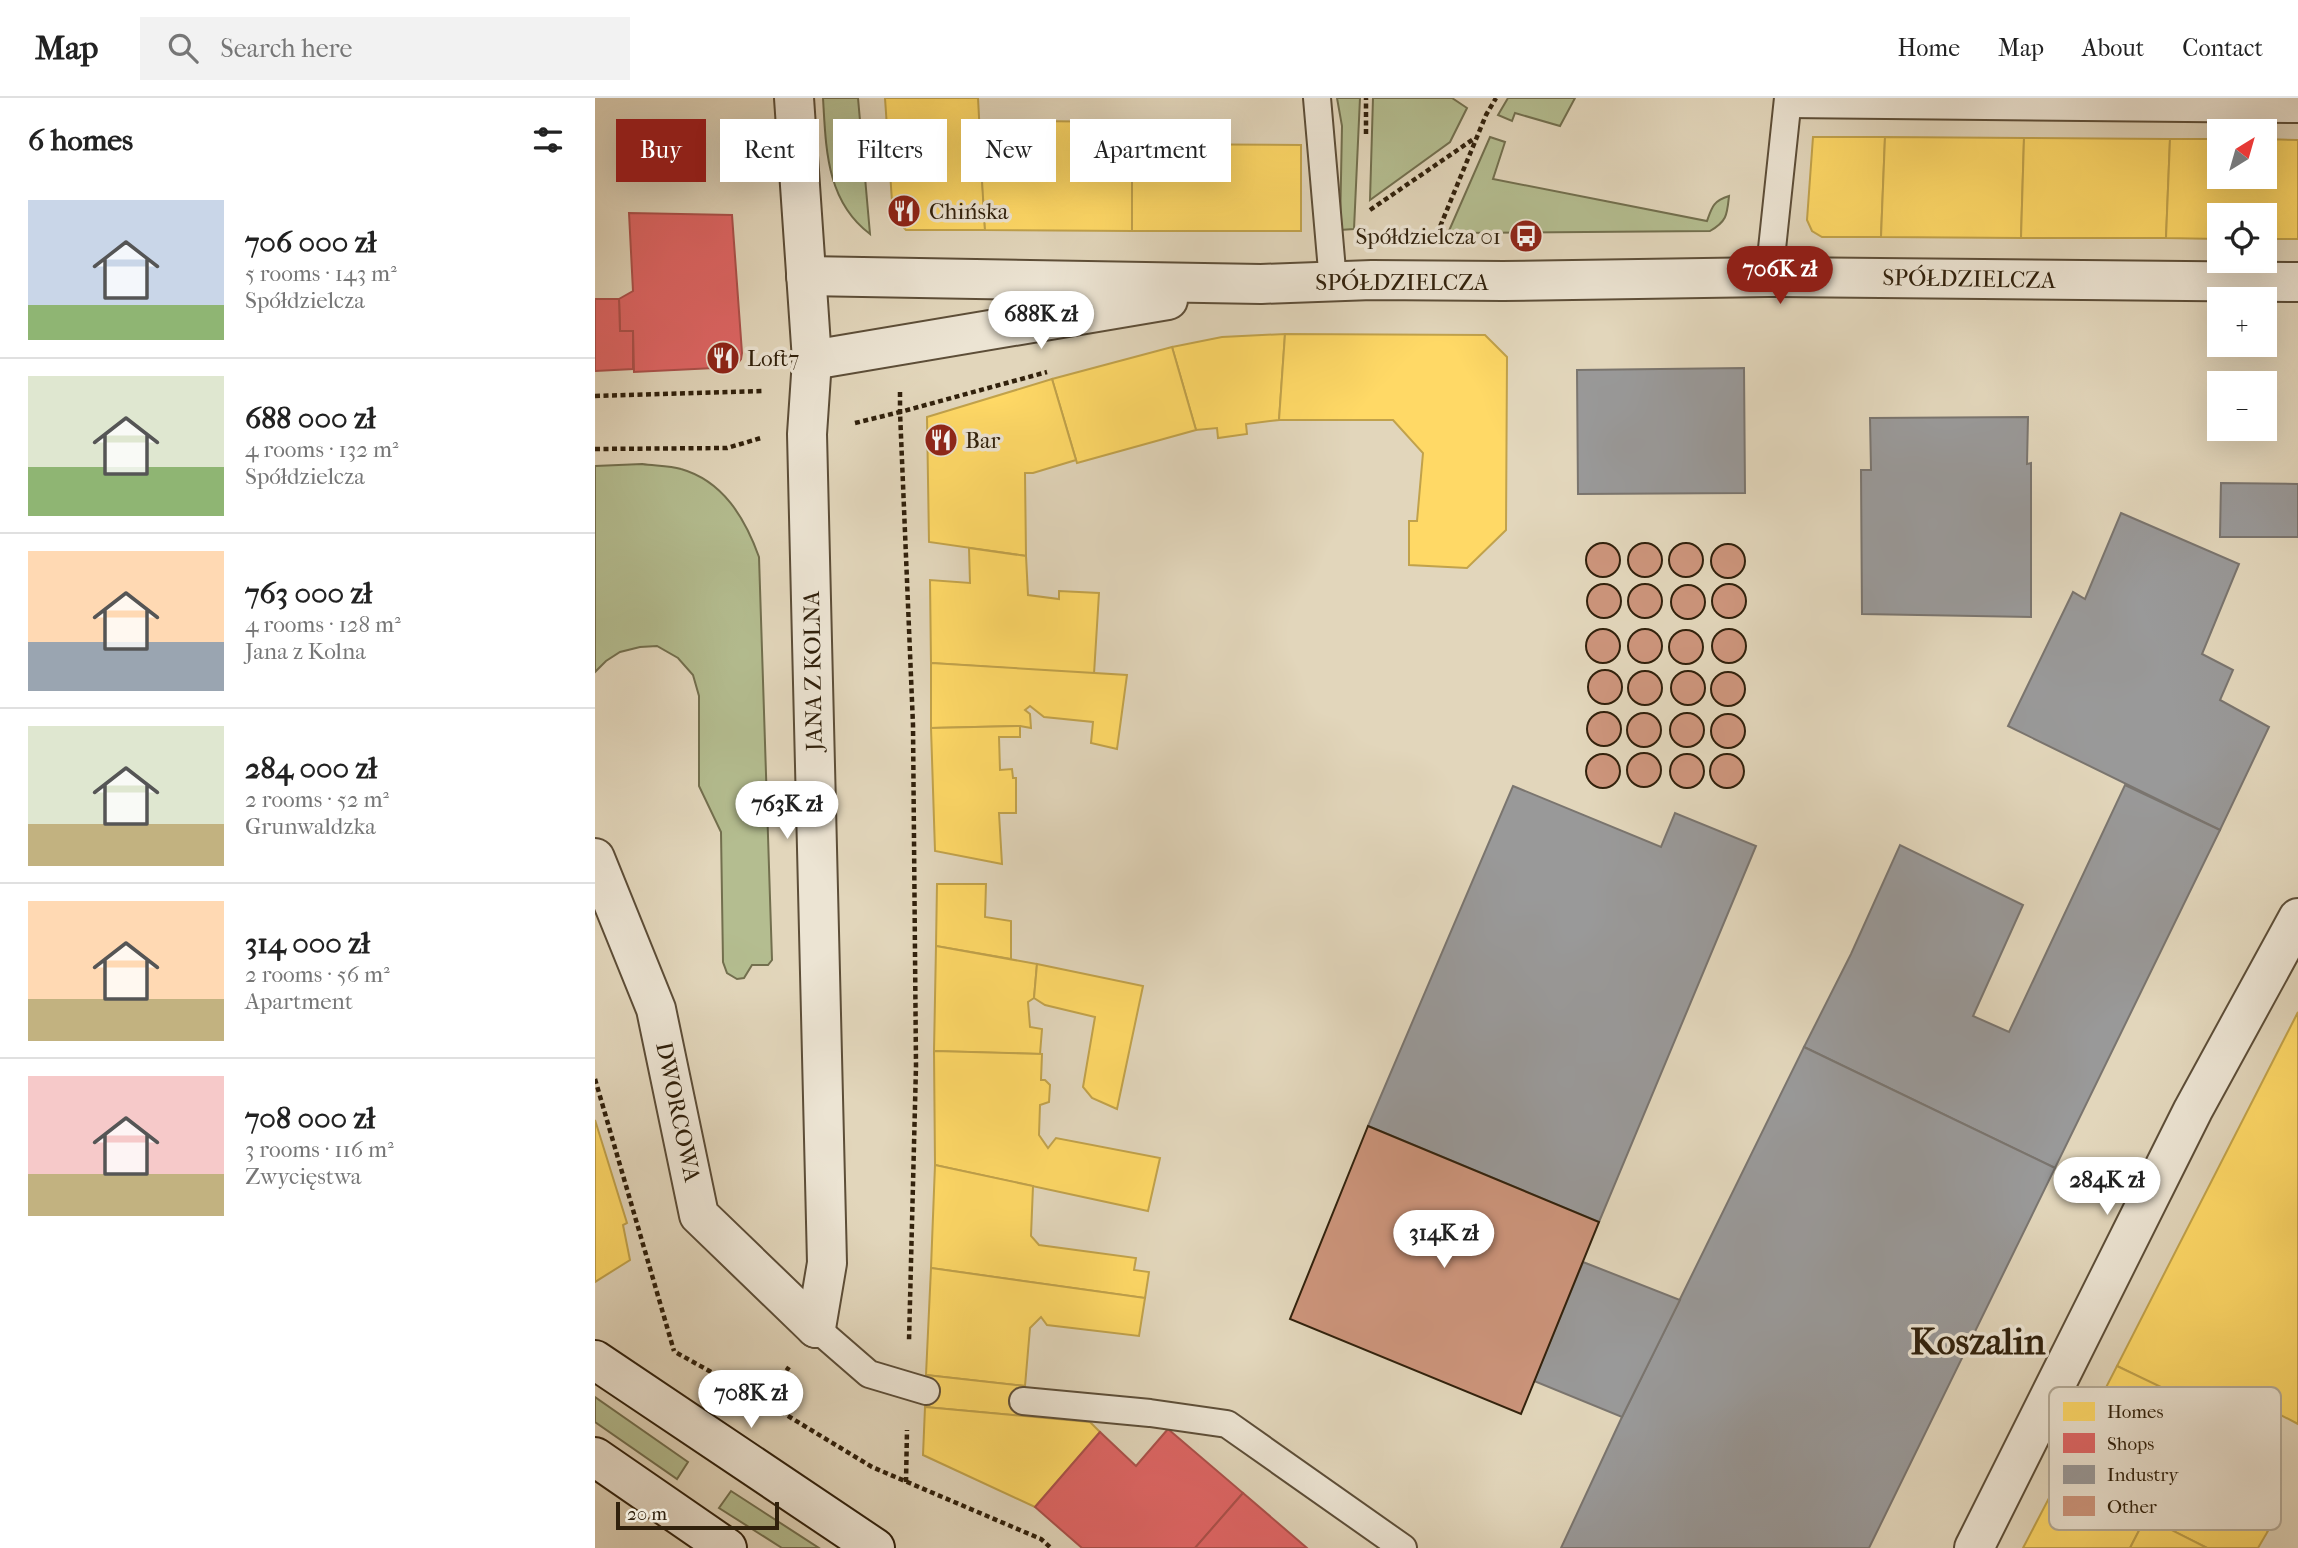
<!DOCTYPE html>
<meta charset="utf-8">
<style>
body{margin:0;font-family:"IM FELL French Canon",serif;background:#f2f2f2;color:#222;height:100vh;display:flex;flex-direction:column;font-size:26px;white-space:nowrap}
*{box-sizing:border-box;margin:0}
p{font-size:23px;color:#767676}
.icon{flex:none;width:38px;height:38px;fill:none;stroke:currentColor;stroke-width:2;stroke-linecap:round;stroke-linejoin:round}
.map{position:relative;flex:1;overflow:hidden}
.panel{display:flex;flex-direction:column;background:#fff;width:595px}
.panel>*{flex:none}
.guide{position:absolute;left:21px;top:21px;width:665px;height:63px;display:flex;gap:14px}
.needle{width:46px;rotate:37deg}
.controls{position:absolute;left:1612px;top:21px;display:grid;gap:14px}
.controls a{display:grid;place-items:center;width:70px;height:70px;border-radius:0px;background:#fff;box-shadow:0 7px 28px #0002;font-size:35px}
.scale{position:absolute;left:21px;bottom:18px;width:163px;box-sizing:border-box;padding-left:7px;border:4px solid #31210c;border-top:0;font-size:19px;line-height:24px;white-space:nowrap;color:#31210c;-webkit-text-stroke:5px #ece4d3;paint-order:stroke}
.price{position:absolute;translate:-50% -60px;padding:0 16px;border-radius:24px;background:#fff;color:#222;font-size:23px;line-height:46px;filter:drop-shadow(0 2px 4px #0008)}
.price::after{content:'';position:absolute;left:50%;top:42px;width:21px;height:16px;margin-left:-10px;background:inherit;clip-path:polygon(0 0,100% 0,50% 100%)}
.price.current{background:#8f2418;color:#fff}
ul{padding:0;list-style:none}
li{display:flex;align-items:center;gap:21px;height:175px;padding:0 28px}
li+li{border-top:2px solid #e0e0e0}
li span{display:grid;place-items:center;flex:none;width:196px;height:140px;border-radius:0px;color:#555}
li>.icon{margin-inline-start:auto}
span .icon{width:84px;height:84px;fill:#fffc;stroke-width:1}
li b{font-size:30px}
h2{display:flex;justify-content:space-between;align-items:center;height:84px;padding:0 28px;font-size:30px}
.chip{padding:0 24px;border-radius:0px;background:#fff;box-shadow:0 7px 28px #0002;font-size:24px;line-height:63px}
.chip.current{background:#8f2418;color:#fff}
header{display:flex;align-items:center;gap:42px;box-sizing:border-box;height:98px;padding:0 35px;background:#fff;border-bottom:2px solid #e0e0e0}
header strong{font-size:33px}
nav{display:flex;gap:38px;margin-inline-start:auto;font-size:24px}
.search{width:490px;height:63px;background:#f2f2f2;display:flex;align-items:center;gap:18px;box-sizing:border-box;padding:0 24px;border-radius:0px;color:#767676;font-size:26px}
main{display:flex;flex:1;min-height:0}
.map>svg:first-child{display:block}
</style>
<header>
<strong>Map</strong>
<div class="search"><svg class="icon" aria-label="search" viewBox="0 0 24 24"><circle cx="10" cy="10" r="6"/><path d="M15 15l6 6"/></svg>Search here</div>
<nav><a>Home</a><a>Map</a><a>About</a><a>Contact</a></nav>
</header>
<main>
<section class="panel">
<h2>6 homes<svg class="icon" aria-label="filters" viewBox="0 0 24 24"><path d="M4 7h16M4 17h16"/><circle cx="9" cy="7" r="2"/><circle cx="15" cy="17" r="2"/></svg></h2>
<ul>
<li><span style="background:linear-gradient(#c9d6e8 75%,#8fb573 0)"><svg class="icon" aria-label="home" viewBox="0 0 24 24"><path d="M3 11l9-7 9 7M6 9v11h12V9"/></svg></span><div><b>706 000 zł</b><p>5 rooms · 143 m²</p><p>Spółdzielcza</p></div></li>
<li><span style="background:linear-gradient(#dfe7d0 65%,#8fb573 0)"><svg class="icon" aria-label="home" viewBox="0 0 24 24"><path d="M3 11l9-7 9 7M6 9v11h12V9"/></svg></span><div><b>688 000 zł</b><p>4 rooms · 132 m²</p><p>Spółdzielcza</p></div></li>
<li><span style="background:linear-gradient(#ffd9b3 65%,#9aa5b1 0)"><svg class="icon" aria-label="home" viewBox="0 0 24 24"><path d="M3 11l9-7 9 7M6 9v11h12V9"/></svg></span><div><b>763 000 zł</b><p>4 rooms · 128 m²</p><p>Jana z Kolna</p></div></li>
<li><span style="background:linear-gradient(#dfe7d0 70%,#c2b280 0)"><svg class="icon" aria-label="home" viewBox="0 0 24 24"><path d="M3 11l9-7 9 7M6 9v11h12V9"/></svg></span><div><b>284 000 zł</b><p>2 rooms · 52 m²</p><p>Grunwaldzka</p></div></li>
<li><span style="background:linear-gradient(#ffd9b3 70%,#c2b280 0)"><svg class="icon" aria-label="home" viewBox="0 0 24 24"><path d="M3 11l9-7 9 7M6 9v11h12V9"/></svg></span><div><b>314 000 zł</b><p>2 rooms · 56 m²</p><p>Apartment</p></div></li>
<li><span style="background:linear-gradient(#f6c9c9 70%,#c2b280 0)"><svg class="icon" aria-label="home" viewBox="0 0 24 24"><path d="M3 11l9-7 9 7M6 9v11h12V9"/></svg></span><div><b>708 000 zł</b><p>3 rooms · 116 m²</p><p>Zwycięstwa</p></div></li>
</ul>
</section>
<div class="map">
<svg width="1703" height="1450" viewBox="0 0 1703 1450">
<rect width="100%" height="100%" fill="#e2d6bb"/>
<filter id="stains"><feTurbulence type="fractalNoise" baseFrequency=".00286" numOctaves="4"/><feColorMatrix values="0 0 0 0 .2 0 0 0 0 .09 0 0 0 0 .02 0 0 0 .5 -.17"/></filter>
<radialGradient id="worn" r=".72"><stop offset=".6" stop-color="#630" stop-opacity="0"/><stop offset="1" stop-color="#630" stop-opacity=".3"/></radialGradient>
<g fill="#b4bd90" stroke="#726f4e" stroke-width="2">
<path d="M228,0H263L275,136C231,103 231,50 228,0Z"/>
<path d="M742,0H765L759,131L745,132L747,28Z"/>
<path d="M778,0H857L872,10L855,44L775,102Z"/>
<path d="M913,0H980L965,28L920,15L917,23L903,17Z"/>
<path d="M895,39L910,44L898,81L1112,123C1117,109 1118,103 1134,98C1132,117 1132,123 1115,133L853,135Z"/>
<path d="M47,366C59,368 74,367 86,371C128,383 150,420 164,459L177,862L173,867H157L149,880L142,881L132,875L128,864L126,734L104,688V598L98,577L83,560L62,548L45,549L25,554L11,563L0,574V368Z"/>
<path d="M0,1299L93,1364L82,1381L0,1324Z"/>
<path d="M136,1393L224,1450H187L124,1410Z"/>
</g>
<g fill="#ffd966" stroke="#c1a24b" stroke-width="2">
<path d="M290,0H383L390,132H311L298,118Z"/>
<path d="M432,23L537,24V133L390,132L387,83H432Z"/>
<path d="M1218,39H1290L1286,139H1227L1217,133L1212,122Z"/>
<path d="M1290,39L1429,40L1426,140L1286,139Z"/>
<path d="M1429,40L1575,41L1571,140H1426Z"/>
<path d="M1575,41H1624V79H1670V41L1703,42V141H1670V117H1624V141L1571,140Z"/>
<path d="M537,46L706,47V133H537Z"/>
<path d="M690,236L684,322L651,326L652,336L623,340L622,330L601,332L577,249L627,239Z"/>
<path d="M690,236L890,237L912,259L911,432L872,470L814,467V423H822L828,355L798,322H684Z"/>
<path d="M577,249L601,332L482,365L457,281Z"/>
<path d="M457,281L481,362L438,375H430L431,458L334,444L332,319Z"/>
<path d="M374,450L431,458L433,497L464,501V493L504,495L499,576L336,565L335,482L375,485Z"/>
<path d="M336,565L532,577L522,651L496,645L498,624L449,619L435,608L430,612L435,616L436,630L425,628L336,630Z"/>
<path d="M425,628V639H404L405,672L417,671L418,680H421V715H404L407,766L340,753L336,630Z"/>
<path d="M342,786H391L390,819L416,823V861L341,848Z"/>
<path d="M341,848L442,866L439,900L433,904L435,929L447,931L445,956L339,953Z"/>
<path d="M442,866L548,888L522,1011L497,1000L488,989L500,919L450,907L439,900Z"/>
<path d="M1703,914V1326L1659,1303L1646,1330L1522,1268Z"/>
<path d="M339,953L447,956L446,982H450L455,987L454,1004L445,1007L444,1037L453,1050L461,1040L565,1060L553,1113L340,1067Z"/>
<path d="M0,1022L32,1125L28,1127L35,1162L0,1184Z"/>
<path d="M340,1067L438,1088L436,1138L444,1147L541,1160L539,1172L554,1174L550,1200L336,1170Z"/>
<path d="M336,1170L550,1200L544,1238L452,1227L446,1219L435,1230L430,1288L331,1277Z"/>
<path d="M1522,1268L1610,1310L1574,1385L1576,1393L1592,1389L1673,1433L1663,1450H1612L1466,1377Z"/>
<path d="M331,1277L430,1288L427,1318L330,1309Z"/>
<path d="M330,1309L495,1324L505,1334L440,1409L328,1357Z"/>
<path d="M1466,1377L1551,1419L1535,1450H1428Z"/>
<path d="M1551,1419L1612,1450H1535Z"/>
</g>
<g fill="#e06666" stroke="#ac514b" stroke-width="2">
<path d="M34,115L137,117L147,255L146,261L140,269L39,274L38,233H25L24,201L38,193Z"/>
<path d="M0,201H24L25,233H38V271L0,273Z"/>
<path d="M573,1331L648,1395L600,1450H487L440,1409L505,1334L541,1368Z"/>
<path d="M648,1395L712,1450H600Z"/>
</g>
<g fill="#999" stroke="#7a756f" stroke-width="2">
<path d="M1149,270L1150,395L983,396L982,272Z"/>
<path d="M1433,319L1432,366L1436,365V519L1267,516L1266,372H1276L1275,320Z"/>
<path d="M1626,385L1703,386V439H1625Z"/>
<path d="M1526,415L1644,466L1607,556L1638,572L1625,602L1674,629L1625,732L1413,628L1478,494L1490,501Z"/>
<path d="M1530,687L1625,732L1460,1070L1209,949L1256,856L1305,747L1428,807L1378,918L1414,934Z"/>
<path d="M918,688L1066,749L1080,715L1161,748L1004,1124L773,1028Z"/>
<path d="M1209,949L1460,1070L1274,1450H966L1027,1319Z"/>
<path d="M988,1164L1085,1202L1027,1319L939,1283Z"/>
</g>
<g fill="#cd957c" stroke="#31210c" stroke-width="2">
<circle cx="1050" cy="462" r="17"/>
<circle cx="1008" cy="462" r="17"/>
<circle cx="1091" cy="462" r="17"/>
<circle cx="1133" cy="463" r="17"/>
<circle cx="1009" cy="503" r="17"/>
<circle cx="1050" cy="503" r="17"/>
<circle cx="1134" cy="503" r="17"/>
<circle cx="1093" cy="504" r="17"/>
<circle cx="1050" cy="548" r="17"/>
<circle cx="1134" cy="548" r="17"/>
<circle cx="1008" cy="548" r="17"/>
<circle cx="1091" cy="549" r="17"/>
<circle cx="1010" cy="589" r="17"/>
<circle cx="1050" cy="590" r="17"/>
<circle cx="1093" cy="590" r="17"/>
<circle cx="1133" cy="591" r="17"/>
<circle cx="1009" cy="631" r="17"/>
<circle cx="1049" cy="632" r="17"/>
<circle cx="1092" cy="632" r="17"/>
<circle cx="1133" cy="633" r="17"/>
<circle cx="1049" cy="672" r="17"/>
<circle cx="1132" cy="673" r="17"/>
<circle cx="1008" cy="673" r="17"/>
<circle cx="1092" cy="673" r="17"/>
<path d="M773,1028L1004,1124L926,1316L695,1221Z"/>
</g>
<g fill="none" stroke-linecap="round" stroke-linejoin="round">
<defs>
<g id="lane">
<path d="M722,0L738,184"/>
<path d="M1193,6L1703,11"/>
<path d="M1174,179L1193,0"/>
<path d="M221,1230L274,1276L331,1293"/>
<path d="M428,1303L555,1315L632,1326L808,1450"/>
</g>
<g id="street">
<path d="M199,0L217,262L212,336L232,1165L221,1230"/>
<path d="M211,178L666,186L777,182L908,183L1174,179L1703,184"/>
<path d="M217,262L573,202"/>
<path d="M0,760L61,911L104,1117L221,1230"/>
<path d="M1379,1450L1598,1012L1703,820"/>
</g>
<g id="secondary">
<path d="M0,1262L280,1450"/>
<path d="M0,1359L132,1450"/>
</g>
</defs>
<use href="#lane" stroke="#5d4e38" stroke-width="30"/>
<use href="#street" stroke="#5d4e38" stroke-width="42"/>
<use href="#secondary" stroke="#31210c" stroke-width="42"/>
<g stroke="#31210c" stroke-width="4.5" stroke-dasharray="5 3.5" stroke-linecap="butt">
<path d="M771,36V0"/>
<path d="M775,112L880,40"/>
<path d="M842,136L891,17L901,0"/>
<path d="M305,294V314L452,274"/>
<path d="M0,298L167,293"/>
<path d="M260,325L305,314L318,627L321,968L314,1243"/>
<path d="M0,351L132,350L166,340"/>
<path d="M0,981L79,1253"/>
<path d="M82,1255L170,1304L277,1369L446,1441L456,1450"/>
<path d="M162,1314L194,1269"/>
<path d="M311,1384L312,1332"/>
</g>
<use href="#lane" stroke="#ece4d3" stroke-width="26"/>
<use href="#street" stroke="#ece4d3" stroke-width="38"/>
<use href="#secondary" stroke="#ece4d3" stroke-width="38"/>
</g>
<defs>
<symbol id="restaurant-disc" viewBox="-11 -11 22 22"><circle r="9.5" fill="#8f2418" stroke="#ece4d3"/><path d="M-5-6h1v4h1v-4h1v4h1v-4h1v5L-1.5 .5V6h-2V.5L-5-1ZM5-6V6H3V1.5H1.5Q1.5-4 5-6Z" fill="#fff"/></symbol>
<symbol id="bus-disc" viewBox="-11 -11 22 22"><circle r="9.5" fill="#8f2418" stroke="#ece4d3"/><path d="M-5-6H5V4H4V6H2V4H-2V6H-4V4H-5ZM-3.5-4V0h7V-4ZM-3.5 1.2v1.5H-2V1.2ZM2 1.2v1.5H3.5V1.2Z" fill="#fff"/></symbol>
</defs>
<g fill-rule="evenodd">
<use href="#restaurant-disc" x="290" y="94" width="38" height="38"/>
<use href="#bus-disc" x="912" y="119" width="38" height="38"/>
<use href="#restaurant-disc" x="109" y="241" width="38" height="38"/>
<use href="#restaurant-disc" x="327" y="323" width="38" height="38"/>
</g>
<g text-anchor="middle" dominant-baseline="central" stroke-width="7" stroke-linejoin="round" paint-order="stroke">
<g font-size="23" fill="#31210c" stroke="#ece4d3" text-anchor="start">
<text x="334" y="113">Chińska</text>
<text x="906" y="138" text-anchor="end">Spółdzielcza 01</text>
<text x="152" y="260">Loft7</text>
<text x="370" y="342">Bar</text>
</g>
<g font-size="23" fill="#31210c" stroke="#ece4d3">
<text transform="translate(1374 181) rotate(1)">SPÓŁDZIELCZA</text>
<text x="807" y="184">SPÓŁDZIELCZA</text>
<text transform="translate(218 573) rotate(-91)">JANA Z KOLNA</text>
<text transform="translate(83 1014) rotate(78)">DWORCOWA</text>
</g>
<g font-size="37" font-weight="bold" fill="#31210c" stroke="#ece4d3">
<text x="1383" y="1244">Koszalin</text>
</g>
</g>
<rect x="1454" y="1289" width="232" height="143" rx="10" fill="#ece4d3" stroke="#b4aa97" stroke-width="2"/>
<rect x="1468" y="1304" width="32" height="19" fill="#ffd966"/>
<rect x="1468" y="1335" width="32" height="20" fill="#e06666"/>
<rect x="1468" y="1367" width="32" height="19" fill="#999"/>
<rect x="1468" y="1398" width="32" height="20" fill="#cd957c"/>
<g font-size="19" fill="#31210c">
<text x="1512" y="1320">Homes</text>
<text x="1512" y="1352">Shops</text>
<text x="1512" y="1383">Industry</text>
<text x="1512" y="1415">Other</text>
</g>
<rect width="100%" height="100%" filter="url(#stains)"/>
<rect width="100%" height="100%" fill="url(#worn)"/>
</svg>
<div class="controls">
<a><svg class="needle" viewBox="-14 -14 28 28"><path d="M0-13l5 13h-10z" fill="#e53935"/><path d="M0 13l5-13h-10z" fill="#767676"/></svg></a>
<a><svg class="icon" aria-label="locate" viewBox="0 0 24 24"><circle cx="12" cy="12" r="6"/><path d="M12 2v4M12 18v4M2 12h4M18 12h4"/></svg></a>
<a>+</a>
<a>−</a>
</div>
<div class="scale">20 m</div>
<b class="price current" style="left:1185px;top:208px">706K zł</b>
<b class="price" style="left:446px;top:253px">688K zł</b>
<b class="price" style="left:192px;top:743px">763K zł</b>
<b class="price" style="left:1512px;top:1119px">284K zł</b>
<b class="price" style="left:849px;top:1172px">314K zł</b>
<b class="price" style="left:156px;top:1332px">708K zł</b>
<div class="guide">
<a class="chip current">Buy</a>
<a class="chip">Rent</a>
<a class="chip">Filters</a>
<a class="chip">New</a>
<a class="chip">Apartment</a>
</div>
</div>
</main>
